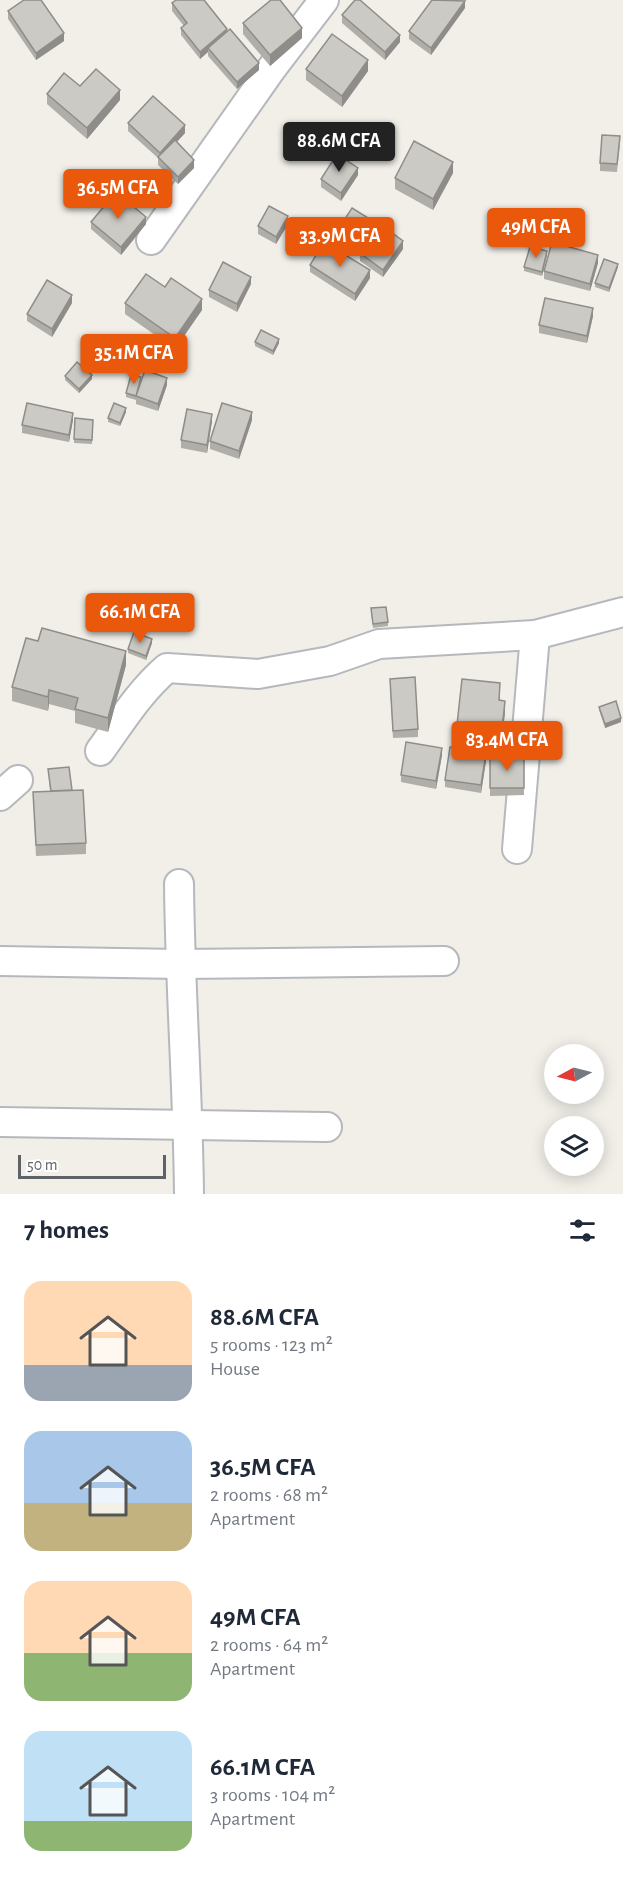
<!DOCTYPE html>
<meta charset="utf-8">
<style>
body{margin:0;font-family:"Alegreya Sans",sans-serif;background:#f6f6f7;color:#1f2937;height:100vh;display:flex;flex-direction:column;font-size:22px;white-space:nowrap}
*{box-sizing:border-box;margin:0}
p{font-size:20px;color:#747a83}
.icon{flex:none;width:33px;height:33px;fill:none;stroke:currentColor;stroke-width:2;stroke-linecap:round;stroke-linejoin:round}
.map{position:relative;height:1194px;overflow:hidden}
.details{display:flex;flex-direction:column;background:#fff;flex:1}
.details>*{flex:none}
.needle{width:39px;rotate:263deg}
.buttons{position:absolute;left:544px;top:1044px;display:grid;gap:12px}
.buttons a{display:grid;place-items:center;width:60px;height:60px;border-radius:50%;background:#fff;box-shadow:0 3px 15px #0003;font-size:30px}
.scale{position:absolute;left:18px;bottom:15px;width:148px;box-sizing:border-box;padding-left:6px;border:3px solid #5f6368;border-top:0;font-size:16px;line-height:21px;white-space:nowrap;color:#5f6368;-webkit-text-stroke:4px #fff;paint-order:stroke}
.price{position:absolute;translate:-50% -51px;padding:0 14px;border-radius:6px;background:#ea580c;color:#fff;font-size:20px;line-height:39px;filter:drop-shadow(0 2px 3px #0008)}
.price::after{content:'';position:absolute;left:50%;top:36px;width:18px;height:14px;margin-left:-9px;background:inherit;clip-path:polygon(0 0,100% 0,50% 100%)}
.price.current{background:#222;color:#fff}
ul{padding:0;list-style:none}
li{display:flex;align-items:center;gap:18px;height:150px;padding:0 24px}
li span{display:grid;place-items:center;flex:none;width:168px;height:120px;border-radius:18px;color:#555}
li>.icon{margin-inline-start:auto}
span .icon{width:72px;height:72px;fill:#fffc;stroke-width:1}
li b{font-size:26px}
h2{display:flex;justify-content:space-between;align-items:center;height:72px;padding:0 24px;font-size:26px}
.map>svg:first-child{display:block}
</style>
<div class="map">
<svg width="623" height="1194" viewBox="0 0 623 1194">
<rect width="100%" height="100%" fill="#f1efe8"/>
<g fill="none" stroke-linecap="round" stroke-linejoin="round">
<defs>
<g id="minor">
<path d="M151,240L272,68L324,0"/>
<path d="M100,751C121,722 140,691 167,668L258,674L330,661L379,644L535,635L623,612"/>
<path d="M0,796L18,780"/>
<path d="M517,849L535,635"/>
<path d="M179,884C180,988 188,1091 189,1194"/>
<path d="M0,961L180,964L444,961"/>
<path d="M0,1122L327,1127"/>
</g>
</defs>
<use href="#minor" stroke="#b5b8bc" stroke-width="32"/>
<use href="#minor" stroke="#fff" stroke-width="28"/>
</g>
<g fill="#afaea9">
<path d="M172,3L227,31L259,70L237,89L208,56V52L200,59L181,35V28L184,26L172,11Z"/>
<path d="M465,8L431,55L409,39V31Z"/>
<path d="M8,11L64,41L36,60L8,19Z"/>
<path d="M342,15L400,42L385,60L342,23Z"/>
<path d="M243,23L302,38L270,66L243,34Z"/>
<path d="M306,69L368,71L342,107L306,80Z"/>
<path d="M80,86L120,100L87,139L47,104V94Z"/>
<path d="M128,123L185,133L177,142L194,168L178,184L158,165V158L128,131Z"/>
<path d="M620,144L617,172L600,171V163Z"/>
<path d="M453,173L433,210L395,189V178Z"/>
<path d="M358,175L341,201L321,187V179Z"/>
<path d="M91,222L146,224L121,255L91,229Z"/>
<path d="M288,224L276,244L258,234V226Z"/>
<path d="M373,228L359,252L337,238V231Z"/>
<path d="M403,249L383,277L360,261V253Z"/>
<path d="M547,255L542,276L524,271V267Z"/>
<path d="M598,263L590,291L544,279V271Z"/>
<path d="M310,265L370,278L355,301L310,272Z"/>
<path d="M618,267L609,292L595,287V283Z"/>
<path d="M251,284L237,312L209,297V290Z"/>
<path d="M165,287L202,310L175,349L125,314V303Z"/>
<path d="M72,303L52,337L27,321V314Z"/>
<path d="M593,316L587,343L539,333V325Z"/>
<path d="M255,342L279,343L273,355L255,346Z"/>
<path d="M65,376L92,379L79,393L65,380Z"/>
<path d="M141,381L167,385L158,411L136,404V400L126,397V393Z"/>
<path d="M126,412L120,426L108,422V418Z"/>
<path d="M75,418L93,420L92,444L74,443Z"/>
<path d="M73,420L69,442L22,433V425Z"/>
<path d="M252,420L239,459L210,449V441Z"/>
<path d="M212,421L207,453L181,448V440Z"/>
<path d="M371,612L388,622V626L373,628Z"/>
<path d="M152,643L146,660L128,653V649Z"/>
<path d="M126,665L108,732L75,723V711L49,704L48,711L12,701V687Z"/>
<path d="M390,686L418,729V737L393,738Z"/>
<path d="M500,694V700L505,712L501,749L456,745V734Z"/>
<path d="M599,707L621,722L605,728L599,710Z"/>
<path d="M442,755L436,789L401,782V775Z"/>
<path d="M524,755V795L490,796V756Z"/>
<path d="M486,761L481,793L445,787V780Z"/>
<path d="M48,769L72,790L86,843V854L36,856L33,792L50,791Z"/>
</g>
<g fill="#8f8d8a">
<path d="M465,1V8L431,55V48Z"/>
<path d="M302,28V38L270,66V55Z"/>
<path d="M227,29V37L208,48V52L200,59V52Z"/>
<path d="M64,33V41L36,60V53Z"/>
<path d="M400,35V42L385,60V52Z"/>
<path d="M368,60V71L342,107V96Z"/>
<path d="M259,63V70L237,89V82Z"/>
<path d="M120,90V100L87,139V128Z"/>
<path d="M185,125V133L160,160V153Z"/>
<path d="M194,160V168L178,184V177Z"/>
<path d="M453,162V173L433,210V199Z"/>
<path d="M358,168V175L341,201V193Z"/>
<path d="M288,216V224L276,244V237Z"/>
<path d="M146,217V224L121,255V247Z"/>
<path d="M373,221V228L359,252V244Z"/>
<path d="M403,241V249L383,277V270Z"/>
<path d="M547,251V255L542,276V272Z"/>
<path d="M598,255V263L590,291V284Z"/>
<path d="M618,264V267L609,292V288Z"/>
<path d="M370,270V278L355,301V294Z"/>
<path d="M251,277V284L237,312V304Z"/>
<path d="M72,295V303L52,337V329Z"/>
<path d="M202,299V310L175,349V338Z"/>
<path d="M593,308V316L587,343V336Z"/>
<path d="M279,339V343L273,355V351Z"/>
<path d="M92,375V379L79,393V389Z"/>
<path d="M167,378V385L158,411V404Z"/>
<path d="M126,408V412L120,426V423Z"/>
<path d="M252,412V420L239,459V451Z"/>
<path d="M73,413V420L69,442V435Z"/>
<path d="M212,414V421L207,453V445Z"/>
<path d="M152,639V643L146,660V656Z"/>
<path d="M126,651V665L108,732V718Z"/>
<path d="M49,690V704L48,711V697Z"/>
<path d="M505,701V712L501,749V738Z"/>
<path d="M621,718V722L605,728V724Z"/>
<path d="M442,748V755L436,789V781Z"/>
<path d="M486,753V761L481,793V785Z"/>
</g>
<g fill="#cccac5" stroke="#8f8d8a" stroke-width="1.5">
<path d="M24,0H41L64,33L36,53L8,11Z"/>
<path d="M176,0H204L227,29L200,52L181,28L187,23L172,3Z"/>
<path d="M271,0H280L302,28L270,55L243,23Z"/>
<path d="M355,0H360L400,35L385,52L342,15Z"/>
<path d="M432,0L465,1L431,48L409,31Z"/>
<path d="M230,29L259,63L237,82L208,48Z"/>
<path d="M332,34L368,60L342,96L306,69Z"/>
<path d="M96,69L120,90L87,128L47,94L64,73L80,86Z"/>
<path d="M153,96L185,125L160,153L128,123Z"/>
<path d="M602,135L620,136L617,164L600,163Z"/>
<path d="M175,140L194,160L178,177L158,157Z"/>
<path d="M414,141L453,162L433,199L395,178Z"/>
<path d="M337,154L358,168L341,193L321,179Z"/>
<path d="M116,192L146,217L121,247L91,222Z"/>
<path d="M269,206L288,216L276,237L258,226Z"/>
<path d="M352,208L373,221L359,244L337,231Z"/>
<path d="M380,224L403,241L383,270L360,253Z"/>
<path d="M324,242L370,270L355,294L310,265Z"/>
<path d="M552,242L598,255L590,284L544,271Z"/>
<path d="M530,247L547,251L542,272L524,267Z"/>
<path d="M604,259L618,264L609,288L595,283Z"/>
<path d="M223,262L251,277L237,304L209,290Z"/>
<path d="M146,274L165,287L171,278L202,299L175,338L125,303Z"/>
<path d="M47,280L72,295L52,329L27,314Z"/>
<path d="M545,298L593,308L587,336L539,325Z"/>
<path d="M261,330L279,339L273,351L255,342Z"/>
<path d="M77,362L92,375L79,389L65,376Z"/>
<path d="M145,370L167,378L158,404L136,396Z"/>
<path d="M131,375L141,377L136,396L126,393Z"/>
<path d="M27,403L73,413L69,435L22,425Z"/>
<path d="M114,403L126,408L120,423L108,418Z"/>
<path d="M222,403L252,412L239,451L210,441Z"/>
<path d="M187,409L212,414L207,445L181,440Z"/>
<path d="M75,418L93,420L92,440L74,439Z"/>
<path d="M386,607L388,622L373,624L371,608Z"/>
<path d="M42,628L126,651L108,718L75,709L78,698L49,690L48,697L12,687L26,638L38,641Z"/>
<path d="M134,632L152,639L146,656L128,649Z"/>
<path d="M415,677L418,729L393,731L390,679Z"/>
<path d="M462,679L500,683L499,700L505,701L501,738L456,734Z"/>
<path d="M616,701L621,718L605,724L599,707Z"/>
<path d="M406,742L442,748L436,781L401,775Z"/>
<path d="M450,747L486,753L481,785L445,780Z"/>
<path d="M524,755V788H490V756Z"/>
<path d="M69,767L72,790L51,791L48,769Z"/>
<path d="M83,790L86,843L36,845L33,792Z"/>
</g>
</svg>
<div class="buttons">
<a><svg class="needle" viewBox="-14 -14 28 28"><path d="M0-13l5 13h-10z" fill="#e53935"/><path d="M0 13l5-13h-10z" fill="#747a83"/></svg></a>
<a><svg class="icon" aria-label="layers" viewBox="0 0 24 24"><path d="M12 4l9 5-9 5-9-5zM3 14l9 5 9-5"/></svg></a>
</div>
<div class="scale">50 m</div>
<b class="price current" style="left:339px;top:173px">88.6M CFA</b>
<b class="price" style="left:118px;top:220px">36.5M CFA</b>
<b class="price" style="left:536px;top:259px">49M CFA</b>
<b class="price" style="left:340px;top:268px">33.9M CFA</b>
<b class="price" style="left:134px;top:385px">35.1M CFA</b>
<b class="price" style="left:140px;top:644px">66.1M CFA</b>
<b class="price" style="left:507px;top:772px">83.4M CFA</b>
</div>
<section class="details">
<h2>7 homes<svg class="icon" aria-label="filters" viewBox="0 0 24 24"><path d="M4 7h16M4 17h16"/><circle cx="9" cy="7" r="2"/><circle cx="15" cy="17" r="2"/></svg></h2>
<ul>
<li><span style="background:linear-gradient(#ffd9b3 70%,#9aa5b1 0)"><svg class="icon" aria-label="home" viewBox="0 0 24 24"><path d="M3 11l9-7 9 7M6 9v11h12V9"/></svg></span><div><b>88.6M CFA</b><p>5 rooms · 123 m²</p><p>House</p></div></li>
<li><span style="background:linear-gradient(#a9c7e8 60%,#c2b280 0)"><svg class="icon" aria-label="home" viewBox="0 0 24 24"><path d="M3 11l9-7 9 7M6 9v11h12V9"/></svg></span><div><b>36.5M CFA</b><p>2 rooms · 68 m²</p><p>Apartment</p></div></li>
<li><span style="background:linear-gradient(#ffd9b3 60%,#8fb573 0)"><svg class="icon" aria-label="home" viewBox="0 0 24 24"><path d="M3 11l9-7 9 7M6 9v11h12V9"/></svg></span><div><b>49M CFA</b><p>2 rooms · 64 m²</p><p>Apartment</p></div></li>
<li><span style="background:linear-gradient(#bfe0f5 75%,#8fb573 0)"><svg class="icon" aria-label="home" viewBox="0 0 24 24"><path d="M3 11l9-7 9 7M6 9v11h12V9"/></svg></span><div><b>66.1M CFA</b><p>3 rooms · 104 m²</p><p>Apartment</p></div></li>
</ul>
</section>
